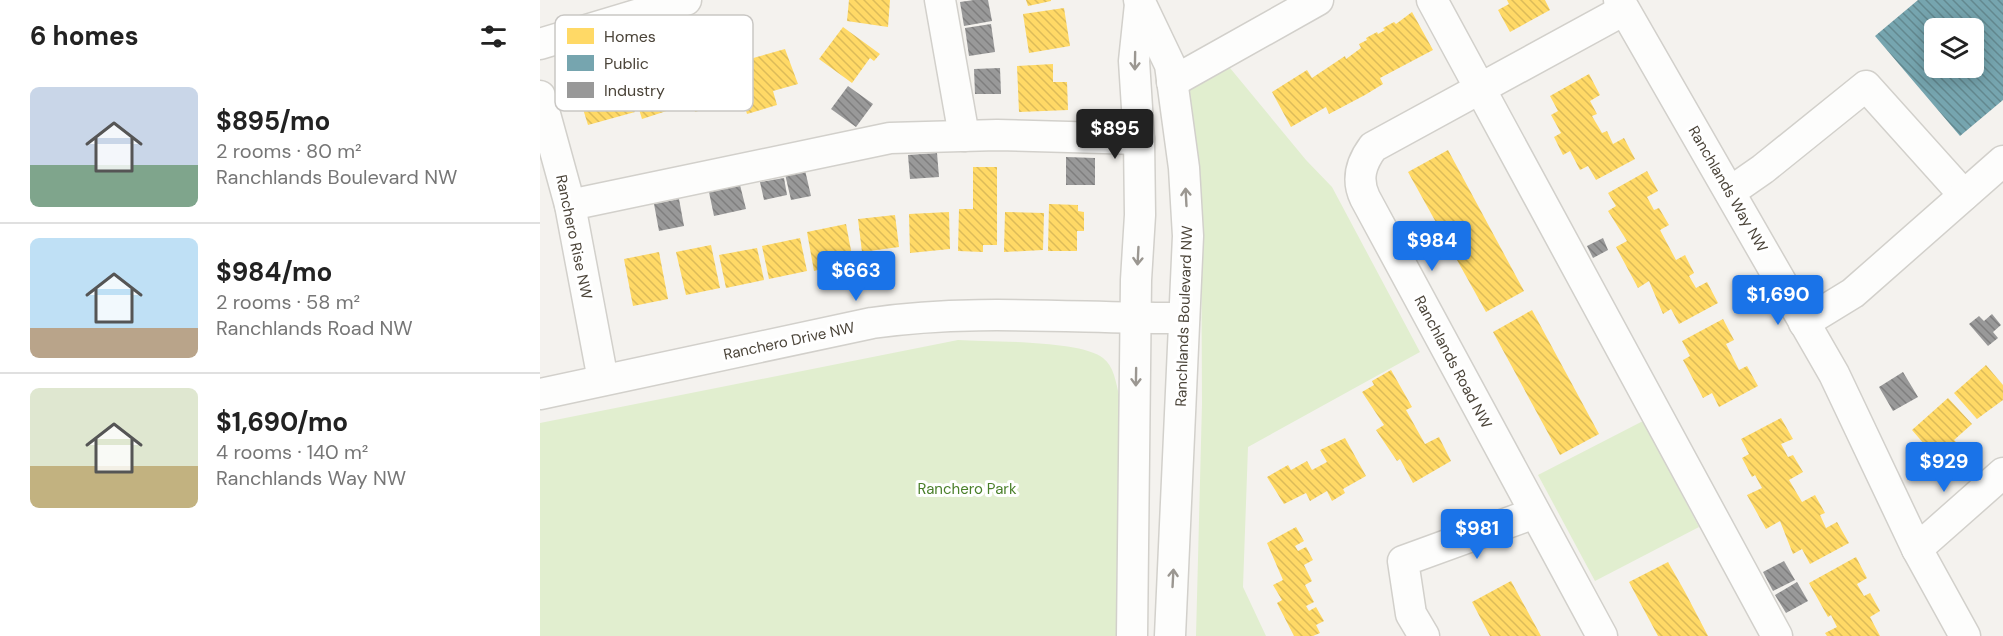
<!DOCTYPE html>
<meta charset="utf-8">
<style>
body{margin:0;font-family:"DM Sans",sans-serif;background:#f2f2f2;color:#222;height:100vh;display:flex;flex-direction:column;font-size:22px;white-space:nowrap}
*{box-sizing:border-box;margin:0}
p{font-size:20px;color:#767676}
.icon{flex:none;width:33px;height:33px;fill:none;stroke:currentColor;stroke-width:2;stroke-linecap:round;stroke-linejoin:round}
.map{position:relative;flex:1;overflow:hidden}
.side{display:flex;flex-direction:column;background:#fff;width:540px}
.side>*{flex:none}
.fabs{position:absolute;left:1384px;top:18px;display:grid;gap:12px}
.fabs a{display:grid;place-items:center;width:60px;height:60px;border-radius:9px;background:#fff;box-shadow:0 3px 15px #0003;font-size:30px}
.price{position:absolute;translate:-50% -51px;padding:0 14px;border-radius:6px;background:#1a73e8;color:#fff;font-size:20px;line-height:39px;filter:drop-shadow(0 2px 3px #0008)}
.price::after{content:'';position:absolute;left:50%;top:36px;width:18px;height:14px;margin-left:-9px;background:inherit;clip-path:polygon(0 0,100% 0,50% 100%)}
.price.active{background:#222;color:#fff}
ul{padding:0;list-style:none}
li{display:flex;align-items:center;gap:18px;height:150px;padding:0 30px}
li+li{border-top:2px solid #e0e0e0}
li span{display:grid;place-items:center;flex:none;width:168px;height:120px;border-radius:9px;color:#555}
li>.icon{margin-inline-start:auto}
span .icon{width:72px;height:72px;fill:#fffc;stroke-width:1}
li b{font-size:26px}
h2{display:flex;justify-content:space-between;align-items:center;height:72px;padding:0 30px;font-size:26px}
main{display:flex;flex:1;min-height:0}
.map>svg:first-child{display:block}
</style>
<main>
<section class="side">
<h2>6 homes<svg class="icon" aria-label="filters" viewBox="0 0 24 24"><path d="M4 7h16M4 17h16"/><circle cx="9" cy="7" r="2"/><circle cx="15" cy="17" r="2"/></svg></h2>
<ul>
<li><span style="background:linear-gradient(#c9d6e8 65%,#7fa58c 0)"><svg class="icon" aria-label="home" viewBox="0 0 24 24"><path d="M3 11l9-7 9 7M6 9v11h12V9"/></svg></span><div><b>$895/mo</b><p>2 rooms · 80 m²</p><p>Ranchlands Boulevard NW</p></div></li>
<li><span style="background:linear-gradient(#bfe0f5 75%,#b9a48a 0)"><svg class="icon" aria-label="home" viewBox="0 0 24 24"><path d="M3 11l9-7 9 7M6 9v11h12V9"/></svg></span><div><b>$984/mo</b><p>2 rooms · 58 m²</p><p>Ranchlands Road NW</p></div></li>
<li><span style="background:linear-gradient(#dfe7d0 65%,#c2b280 0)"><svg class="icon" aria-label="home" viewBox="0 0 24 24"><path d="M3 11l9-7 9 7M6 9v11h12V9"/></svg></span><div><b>$1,690/mo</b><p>4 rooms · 140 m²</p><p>Ranchlands Way NW</p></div></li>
</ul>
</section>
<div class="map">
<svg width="1463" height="636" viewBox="0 0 1463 636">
<defs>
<pattern id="homes-back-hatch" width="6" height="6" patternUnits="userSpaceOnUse" patternTransform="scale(1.5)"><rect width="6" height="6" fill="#ffd966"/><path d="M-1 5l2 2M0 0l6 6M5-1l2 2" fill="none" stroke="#dcbb59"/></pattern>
<pattern id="public-back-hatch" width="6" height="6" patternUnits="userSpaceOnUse" patternTransform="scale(1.5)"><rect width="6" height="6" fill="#76a5af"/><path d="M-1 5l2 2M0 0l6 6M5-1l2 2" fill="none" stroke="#63888f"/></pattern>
<pattern id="industry-back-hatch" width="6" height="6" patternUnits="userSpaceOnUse" patternTransform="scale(1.5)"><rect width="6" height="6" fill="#999"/><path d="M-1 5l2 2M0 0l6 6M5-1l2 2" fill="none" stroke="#7f7e7e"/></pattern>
</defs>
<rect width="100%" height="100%" fill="#f4f2ee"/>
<g fill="#e1eecf">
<path d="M690,68L766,160L792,187L880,352L708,447L703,587L726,636H656L662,404L661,180L647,79Z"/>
<path d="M418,340C450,342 541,340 563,358C574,366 576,383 579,395L576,636H0V423Z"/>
<path d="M1103,421L1159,527L1055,581L998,475Z"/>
</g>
<g fill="url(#homes-back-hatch)">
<path d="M309,0H350L348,27L307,21Z"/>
<path d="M486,0H511V1L488,6Z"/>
<path d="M967,0H1005L1010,10L970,32L958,10L969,4Z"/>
<path d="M524,8L530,46L489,53L483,14Z"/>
<path d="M872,12L893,50L840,78L843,84L825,95L789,114L786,107L751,127L732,92L767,70L772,78L805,56L806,59L821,48L819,44L827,40L826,38L837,32L838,34L845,30L843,28L854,22L856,24Z"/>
<path d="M303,27L340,54L334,61L330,58L312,83L279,59Z"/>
<path d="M245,49L258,84L233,91L237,105L207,114L192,64Z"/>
<path d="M179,61L190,101L155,112L145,77L159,73L157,67Z"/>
<path d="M513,64V82H527L528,110L479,112L477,66Z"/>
<path d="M106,69L109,77L131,72L142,106L102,119L88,74Z"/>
<path d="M1049,74L1060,95L1050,101L1057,114L1052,116L1062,133L1067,131L1073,144L1084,138L1095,159L1056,180L1048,166L1040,170L1030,151L1023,155L1014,137L1021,133L1011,115L1018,111L1010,96Z"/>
<path d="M84,76L95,112L48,125L37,90Z"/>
<path d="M908,150L984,291L946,312L868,172Z"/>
<path d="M433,167H457V245H443V252L418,251L419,209H433Z"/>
<path d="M1107,171L1118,191L1107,197L1114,210L1119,208L1129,225L1120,230L1136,260L1145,255L1154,273L1149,276L1156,288L1167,282L1178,303L1139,324L1131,309L1123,314L1109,281L1098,288L1076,247L1087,241L1068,211L1076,206L1068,193Z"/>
<path d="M509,204L538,205V211L544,212V231H537V251H508Z"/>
<path d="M409,212L410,249L370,253L369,214Z"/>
<path d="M465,212L504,213L503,250L464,252Z"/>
<path d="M355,215L359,247L322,252L318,219Z"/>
<path d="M306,224L313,261L274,271L267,232Z"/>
<path d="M260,238L267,271L229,279L222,246Z"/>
<path d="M171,245L180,288L146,295L136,252Z"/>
<path d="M217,248L224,280L186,288L179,255Z"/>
<path d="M119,252L128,299L93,306L84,259Z"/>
<path d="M992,310L1059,434L1020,455L953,332Z"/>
<path d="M1183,319L1194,340L1186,344L1199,370L1207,366L1218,386L1179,407L1172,393L1163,398L1143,360L1150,356L1142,341Z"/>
<path d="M1446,365L1463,385V400L1437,419L1414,393Z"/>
<path d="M851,370L872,407L866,410L885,444L899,437L911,461L873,483L860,459L857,461L836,430L844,425L822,392L834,385L832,381Z"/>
<path d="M1408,398L1432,424L1414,440L1417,443L1398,460L1372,430Z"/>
<path d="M1241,418L1253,439L1241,444L1248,457L1253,455L1263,472L1249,480L1262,502L1275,495L1285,513L1280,515L1286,528L1297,522L1309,543L1270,564L1262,549L1253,554L1240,521L1226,529L1207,495L1222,488L1215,475L1212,477L1202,458L1209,454L1201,439Z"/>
<path d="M805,438L826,476L803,489L805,493L792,501L787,491L770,501L766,493L744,504L727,477L748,465L751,470L767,461L772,470L787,462L780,450Z"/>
<path d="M756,527L764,541L755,546L758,551L766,547L773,560L764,565L772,581L765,585L774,602L766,606L769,611L776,607L784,621L776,625L780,633L773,636H754L737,603L742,600L733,585L743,580L727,543Z"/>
<path d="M1316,557L1327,578L1317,584L1324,596L1330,593L1340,611L1330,617L1340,636H1287L1285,633L1297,627L1291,615L1288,617L1269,583Z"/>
<path d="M1128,562L1145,592L1168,636H1118L1089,582Z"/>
<path d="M971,581L1001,636H950L932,602Z"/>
</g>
<path fill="url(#public-back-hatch)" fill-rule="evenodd" d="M1378,0H1463V100L1420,136L1335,36ZM1395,28H1434V68H1395Z"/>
<g fill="url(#industry-back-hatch)">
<path d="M434,0H448L452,21L424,26L420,2Z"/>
<path d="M451,24L455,52L429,56L425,28Z"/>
<path d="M460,68L461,94H435L434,69Z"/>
<path d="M308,86L333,104L316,127L291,109Z"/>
<path d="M397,153L399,177L370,179L368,155Z"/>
<path d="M526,157L555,158V185H526Z"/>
<path d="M265,170L271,196L251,200L245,174Z"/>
<path d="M244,178L247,195L224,200L220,182Z"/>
<path d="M200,185L206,209L174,216L169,192Z"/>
<path d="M139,199L144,226L119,231L114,204Z"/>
<path d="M1063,238L1068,250L1053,258L1047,246Z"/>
<path d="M1452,314L1461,325L1453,332L1458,338L1448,346L1429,324L1439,316L1444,321Z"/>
<path d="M1363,372L1378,397L1353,411L1339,387Z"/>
<path d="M1244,561L1255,580L1233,591L1223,572Z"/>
<path d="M1257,582L1268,601L1246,613L1235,595Z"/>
</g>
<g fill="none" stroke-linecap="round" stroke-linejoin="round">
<defs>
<g id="minor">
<path d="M400,0L424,136"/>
<path d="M599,0L630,65L644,168L648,236L630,636"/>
<path d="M892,0L1237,636"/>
<path d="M1079,0L1294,374L1377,549L1425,636"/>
<path d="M0,44L146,0"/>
<path d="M632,82L778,0"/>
<path d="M0,96L30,205L63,380"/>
<path d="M1190,192L1223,169L1326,86L1424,195"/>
<path d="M30,205L350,138L457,135L599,139"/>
<path d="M1264,323L1313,293L1463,161"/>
<path d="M0,394L332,323C436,308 540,319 644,318"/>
<path d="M1377,549L1463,473"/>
<path d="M592,636L596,280L600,215L599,139L594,61L600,4"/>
<path d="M884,636L871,614L863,561L995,513"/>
<path d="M1062,636L825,198C816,179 821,163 833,147L1084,10"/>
</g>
</defs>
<use href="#minor" stroke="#d2d0cb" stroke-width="33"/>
<use href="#minor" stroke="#fdfdfc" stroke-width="30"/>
</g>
<defs><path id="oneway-shaft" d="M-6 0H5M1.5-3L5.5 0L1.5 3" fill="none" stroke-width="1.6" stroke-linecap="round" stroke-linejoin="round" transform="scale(1.5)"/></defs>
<g stroke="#9b9791">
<use href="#oneway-shaft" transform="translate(595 61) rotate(91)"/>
<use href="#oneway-shaft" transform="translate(646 197) rotate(-93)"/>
<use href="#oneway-shaft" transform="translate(598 256) rotate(93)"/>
<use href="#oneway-shaft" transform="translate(596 377) rotate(91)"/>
<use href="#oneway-shaft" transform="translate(633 578) rotate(-87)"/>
</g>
<g text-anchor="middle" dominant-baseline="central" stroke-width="6" stroke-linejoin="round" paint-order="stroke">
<g font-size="15" fill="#4b4439" stroke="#fff">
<text transform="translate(1188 189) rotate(60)">Ranchlands Way NW</text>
<text transform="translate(34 237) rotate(78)">Ranchero Rise NW</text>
<text transform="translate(644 316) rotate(-88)">Ranchlands Boulevard NW</text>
<text transform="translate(249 341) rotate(-12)">Ranchero Drive NW</text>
<text transform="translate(913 362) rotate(62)">Ranchlands Road NW</text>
</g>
<g font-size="15" fill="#4a7f2a" stroke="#fff">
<text x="427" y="489">Ranchero Park</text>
</g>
</g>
<rect x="15" y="15" width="198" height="96" rx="9" fill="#fff" stroke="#c9c7c4" stroke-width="1.5"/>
<rect x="27" y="28" width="27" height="16" fill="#ffd966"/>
<rect x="27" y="55" width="27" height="16" fill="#76a5af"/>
<rect x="27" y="82" width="27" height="16" fill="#999"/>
<g font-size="16" fill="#4b4439">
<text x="64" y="42">Homes</text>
<text x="64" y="69">Public</text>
<text x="64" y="96">Industry</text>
</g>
</svg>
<div class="fabs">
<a><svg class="icon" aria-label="layers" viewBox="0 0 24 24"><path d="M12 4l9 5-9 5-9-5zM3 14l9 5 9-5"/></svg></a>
</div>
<b class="price active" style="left:575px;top:160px">$895</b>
<b class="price" style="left:892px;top:272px">$984</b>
<b class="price" style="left:316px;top:302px">$663</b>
<b class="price" style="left:1238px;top:326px">$1,690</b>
<b class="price" style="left:1404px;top:493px">$929</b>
<b class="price" style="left:937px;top:560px">$981</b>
</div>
</main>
